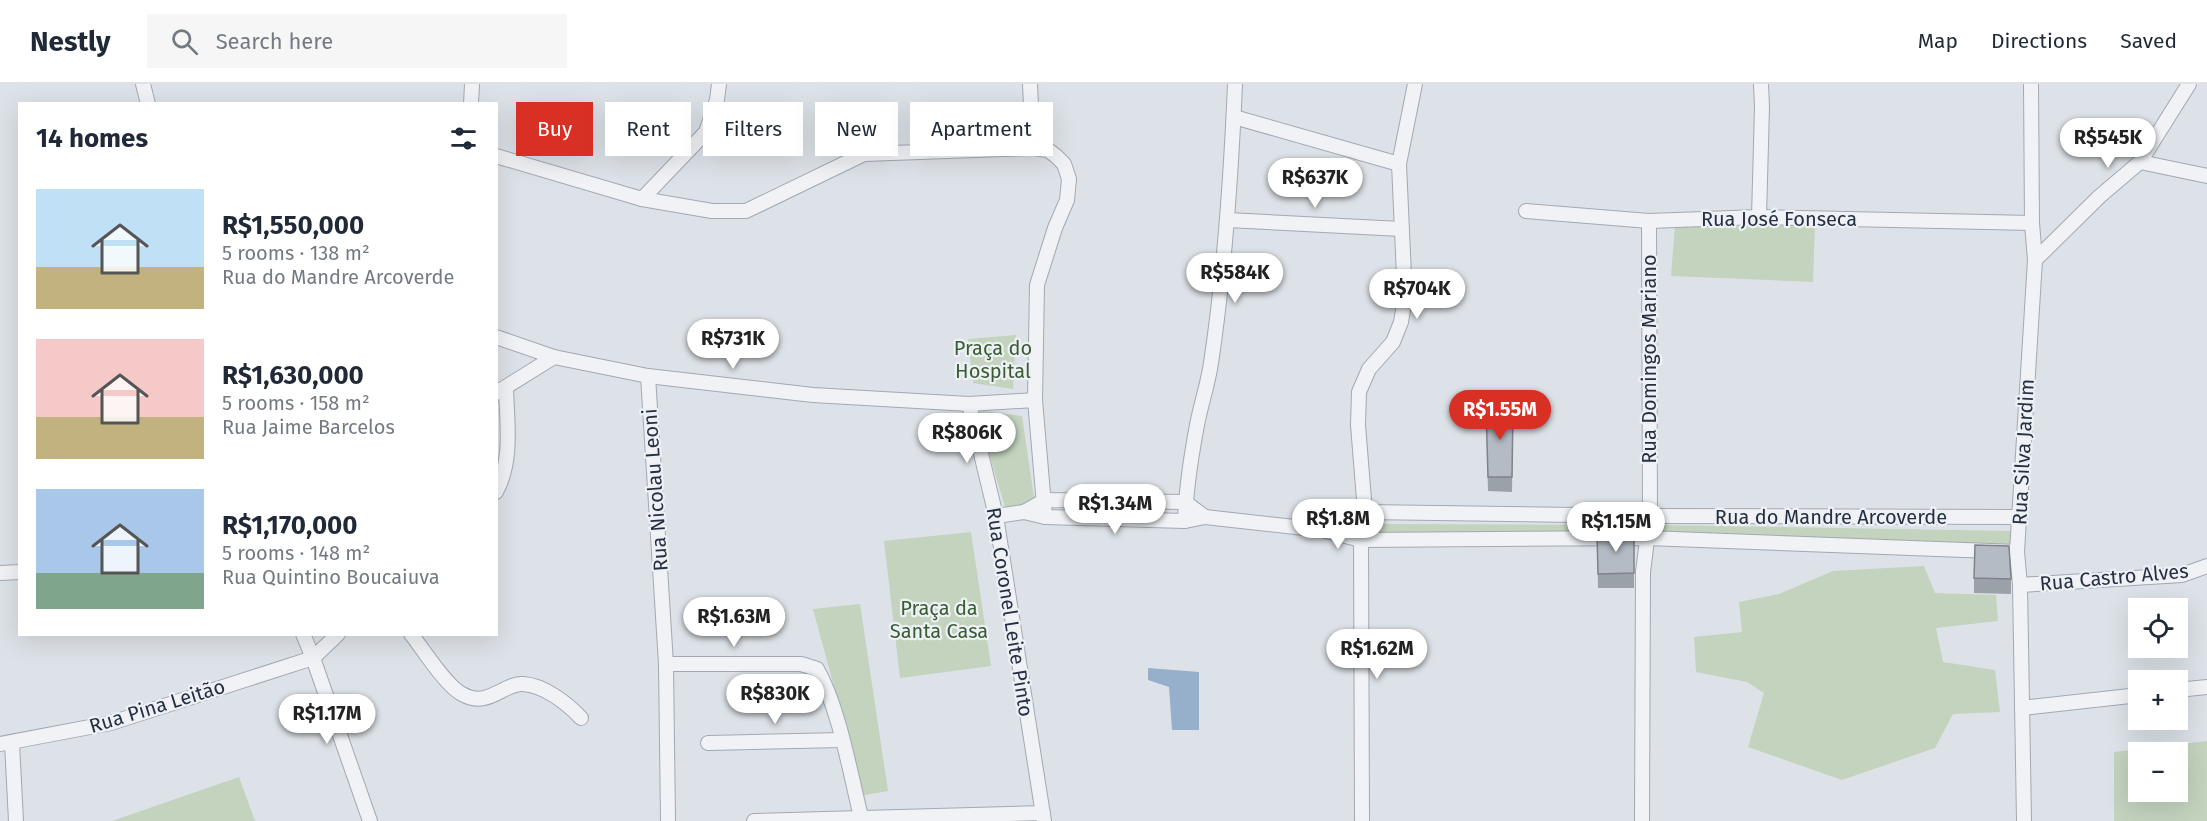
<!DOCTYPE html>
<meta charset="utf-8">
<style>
body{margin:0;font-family:"Fira Sans",sans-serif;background:#f6f6f7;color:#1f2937;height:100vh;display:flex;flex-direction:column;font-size:22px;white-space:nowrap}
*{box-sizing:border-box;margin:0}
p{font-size:20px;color:#747a83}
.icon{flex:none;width:33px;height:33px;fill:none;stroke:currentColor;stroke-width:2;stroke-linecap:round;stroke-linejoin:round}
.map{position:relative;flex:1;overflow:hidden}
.sheet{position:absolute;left:18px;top:18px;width:480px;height:534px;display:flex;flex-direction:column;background:#fff;border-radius:0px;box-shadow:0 6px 24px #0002}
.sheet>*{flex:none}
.guide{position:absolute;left:516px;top:18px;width:570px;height:54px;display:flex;gap:12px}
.controls{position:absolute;left:2128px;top:514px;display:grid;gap:12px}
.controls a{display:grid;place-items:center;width:60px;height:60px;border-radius:0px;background:#fff;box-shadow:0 6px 24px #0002;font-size:30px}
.price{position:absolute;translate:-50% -51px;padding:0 14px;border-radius:21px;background:#fff;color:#222;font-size:20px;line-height:39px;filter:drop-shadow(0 2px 3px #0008)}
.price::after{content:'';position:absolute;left:50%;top:36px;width:18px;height:14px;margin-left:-9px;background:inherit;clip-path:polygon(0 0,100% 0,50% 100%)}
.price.on{background:#d93025;color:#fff}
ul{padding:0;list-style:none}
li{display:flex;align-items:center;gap:18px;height:150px;padding:0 18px}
li span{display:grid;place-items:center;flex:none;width:168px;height:120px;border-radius:0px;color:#555}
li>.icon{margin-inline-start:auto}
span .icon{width:72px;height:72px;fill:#fffc;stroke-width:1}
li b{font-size:26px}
h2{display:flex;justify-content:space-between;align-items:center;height:72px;padding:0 18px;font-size:26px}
.pill{padding:0 21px;border-radius:0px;background:#fff;box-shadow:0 6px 24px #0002;font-size:21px;line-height:54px}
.pill.on{background:#d93025;color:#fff}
header{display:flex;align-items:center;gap:36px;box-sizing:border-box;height:84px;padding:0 30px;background:#fff;border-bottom:2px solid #e0e1e3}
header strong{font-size:28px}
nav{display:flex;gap:33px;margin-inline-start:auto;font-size:21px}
.search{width:420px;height:54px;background:#f6f6f7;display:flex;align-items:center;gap:15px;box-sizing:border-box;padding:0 21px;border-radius:0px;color:#747a83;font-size:22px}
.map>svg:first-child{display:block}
</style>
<header>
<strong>Nestly</strong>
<div class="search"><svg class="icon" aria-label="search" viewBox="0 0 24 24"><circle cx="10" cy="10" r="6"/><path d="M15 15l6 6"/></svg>Search here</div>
<nav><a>Map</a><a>Directions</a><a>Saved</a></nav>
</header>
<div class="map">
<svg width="2207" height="737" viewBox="0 0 2207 737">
<rect width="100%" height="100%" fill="#dde2e8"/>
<g fill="#c3d3be" fill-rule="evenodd">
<path d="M1815,141L1813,198L1671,192L1675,142Z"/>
<path d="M1016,251L1013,305L973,299L968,255Z"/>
<path d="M976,326L1022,332L1035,420L1005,423Z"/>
<path d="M1365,440L1656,441L2012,447L2011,462L1364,453Z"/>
<path d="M971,448L991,582L900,594L884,457Z"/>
<path d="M1924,482L1935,509L1996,511L1998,537L1936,544L1943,578L1995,586L2000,628L1953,630L1935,664L1842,696L1748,663L1764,609L1747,598L1696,588L1694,553L1742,548L1739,518L1779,510L1833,487Z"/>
<path d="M860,520L888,707L859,712L836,610L813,525Z"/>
<path d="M2207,657V737H2114V668ZM2139,669H2178V708H2139Z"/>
<path d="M239,693L255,737H112Z"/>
</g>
<path fill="#96afcb" d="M1148,584L1199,588V646H1172L1169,603L1148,596Z"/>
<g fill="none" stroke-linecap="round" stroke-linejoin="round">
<defs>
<g id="street">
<path d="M143,0L148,20"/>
<path d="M1030,0L1033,64"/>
<path d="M471,20L472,0"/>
<path d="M1234,33L1399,80"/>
<path d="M496,72L642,115L712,127H746L864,70L1033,64L1048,66L1056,72L1064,80L1069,95L1067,116L1055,144L1037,201L1035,316L1045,433"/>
<path d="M2140,78L2207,92"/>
<path d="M642,115L706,48L717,16L719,0"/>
<path d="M1526,127L1649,137L1759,133L2032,139"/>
<path d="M1759,133L1762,23L1761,0"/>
<path d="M1228,136L1401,145"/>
<path d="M2035,176L2100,112L2140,78L2189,0"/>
<path d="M496,253L554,273L648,292L813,311L969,320L1035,316"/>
<path d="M648,292L666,580L668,737"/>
<path d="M496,309L554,273"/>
<path d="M969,320L996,432L1044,737"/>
<path d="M496,408C513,376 507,339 506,304"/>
<path d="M1024,428L1045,433L1185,437L1205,433L1322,446L1361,456L1647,454L2017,468"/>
<path d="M996,432L1024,428L1045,416L1185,418L1205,433"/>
<path d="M1185,437C1186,405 1191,373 1197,341C1201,320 1208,300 1211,279C1225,186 1231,93 1235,0"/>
<path d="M1322,446L1365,428L1650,432L2020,433"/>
<path d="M0,489L20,488"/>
<path d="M2020,501L2182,491L2207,482"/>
<path d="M303,550L313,574L370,737"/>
<path d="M411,550C423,565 446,602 462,610C488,625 503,599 523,600C544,601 568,620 581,634"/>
<path d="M666,580H801L817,585C839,624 850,688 861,733"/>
<path d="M2178,606L2207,603"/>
<path d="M2022,624L2139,611"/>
<path d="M12,659L16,737"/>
<path d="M708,659L842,656"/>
<path d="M0,660L111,639L313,574L338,550"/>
<path d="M754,737L1043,729"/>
<path d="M1362,737L1361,456L1365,428L1358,341L1359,308L1369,285L1393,258L1401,238L1405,214L1399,80L1415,0"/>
<path d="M1642,737L1643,488L1650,432L1649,137"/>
<path d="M2024,737L2020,501L2017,468L2035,176L2032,139L2031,0"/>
</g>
</defs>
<use href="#street" stroke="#a2a9b2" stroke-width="16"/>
<use href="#street" stroke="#f0f2f6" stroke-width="14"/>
</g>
<g fill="#9ba1a9">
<path d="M1486,322L1513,323L1512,408L1488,407Z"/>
<path d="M1634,448V504H1598L1597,449Z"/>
<path d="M1974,494L2011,495V510L1974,509Z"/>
</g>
<g fill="#b4bbc5" stroke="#7e838a" stroke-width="1.5">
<path d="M1486,322L1513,323L1512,393H1488Z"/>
<path d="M1634,448V489L1598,490L1597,449Z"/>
<path d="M1975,461L2009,462L2011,495L1974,494Z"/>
</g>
<g text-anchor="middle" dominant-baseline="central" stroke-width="4.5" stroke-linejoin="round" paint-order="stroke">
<g font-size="20" fill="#262f40" stroke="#edf1f6">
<text x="1779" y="135">Rua José Fonseca</text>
<text transform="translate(1649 275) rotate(-90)">Rua Domingos Mariano</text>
<text transform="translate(2023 368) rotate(-87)">Rua Silva Jardim</text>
<text transform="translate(655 406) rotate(-94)">Rua Nicolau Leoni</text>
<text x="1831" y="433">Rua do Mandre Arcoverde</text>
<text transform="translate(2114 493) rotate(-5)">Rua Castro Alves</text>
<text transform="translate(1010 528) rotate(81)">Rua Coronel Leite Pinto</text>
<text transform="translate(157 622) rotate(-17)">Rua Pina Leitão</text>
</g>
<g font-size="20" fill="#3a5c32" stroke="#edf1f6">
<text x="993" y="264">Praça do<tspan x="993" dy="23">Hospital</tspan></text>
<text x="939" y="524">Praça da<tspan x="939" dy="23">Santa Casa</tspan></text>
</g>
</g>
</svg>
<div class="controls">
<a><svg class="icon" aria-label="locate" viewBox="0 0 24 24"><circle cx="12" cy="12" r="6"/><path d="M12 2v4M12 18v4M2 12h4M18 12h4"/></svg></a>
<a>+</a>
<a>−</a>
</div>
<b class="price" style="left:2108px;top:85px">R$545K</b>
<b class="price" style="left:1315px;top:125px">R$637K</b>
<b class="price" style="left:1235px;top:220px">R$584K</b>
<b class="price" style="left:1417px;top:236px">R$704K</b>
<b class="price" style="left:733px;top:286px">R$731K</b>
<b class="price on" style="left:1500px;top:357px">R$1.55M</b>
<b class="price" style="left:967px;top:380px">R$806K</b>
<b class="price" style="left:1115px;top:451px">R$1.34M</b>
<b class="price" style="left:1338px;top:466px">R$1.8M</b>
<b class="price" style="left:1616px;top:469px">R$1.15M</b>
<b class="price" style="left:734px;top:564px">R$1.63M</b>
<b class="price" style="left:1377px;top:596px">R$1.62M</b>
<b class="price" style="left:775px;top:641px">R$830K</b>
<b class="price" style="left:327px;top:661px">R$1.17M</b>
<div class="guide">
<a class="pill on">Buy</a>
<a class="pill">Rent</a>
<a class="pill">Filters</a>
<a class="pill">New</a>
<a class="pill">Apartment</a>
</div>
<section class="sheet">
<h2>14 homes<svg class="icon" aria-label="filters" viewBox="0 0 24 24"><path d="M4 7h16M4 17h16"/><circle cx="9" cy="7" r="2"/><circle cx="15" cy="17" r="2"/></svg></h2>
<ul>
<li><span style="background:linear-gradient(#bfe0f5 65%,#c2b280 0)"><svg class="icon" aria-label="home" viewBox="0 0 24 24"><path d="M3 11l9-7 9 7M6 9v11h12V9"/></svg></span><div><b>R$1,550,000</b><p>5 rooms · 138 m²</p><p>Rua do Mandre Arcoverde</p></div></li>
<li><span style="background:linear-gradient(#f6c9c9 65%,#c2b280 0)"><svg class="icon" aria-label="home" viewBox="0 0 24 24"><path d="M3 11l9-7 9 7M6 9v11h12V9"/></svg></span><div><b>R$1,630,000</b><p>5 rooms · 158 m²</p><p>Rua Jaime Barcelos</p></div></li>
<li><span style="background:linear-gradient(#a9c7e8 70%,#7fa58c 0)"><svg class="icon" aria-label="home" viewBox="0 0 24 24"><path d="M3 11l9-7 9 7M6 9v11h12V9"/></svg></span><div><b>R$1,170,000</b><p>5 rooms · 148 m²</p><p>Rua Quintino Boucaiuva</p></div></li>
</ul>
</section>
</div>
